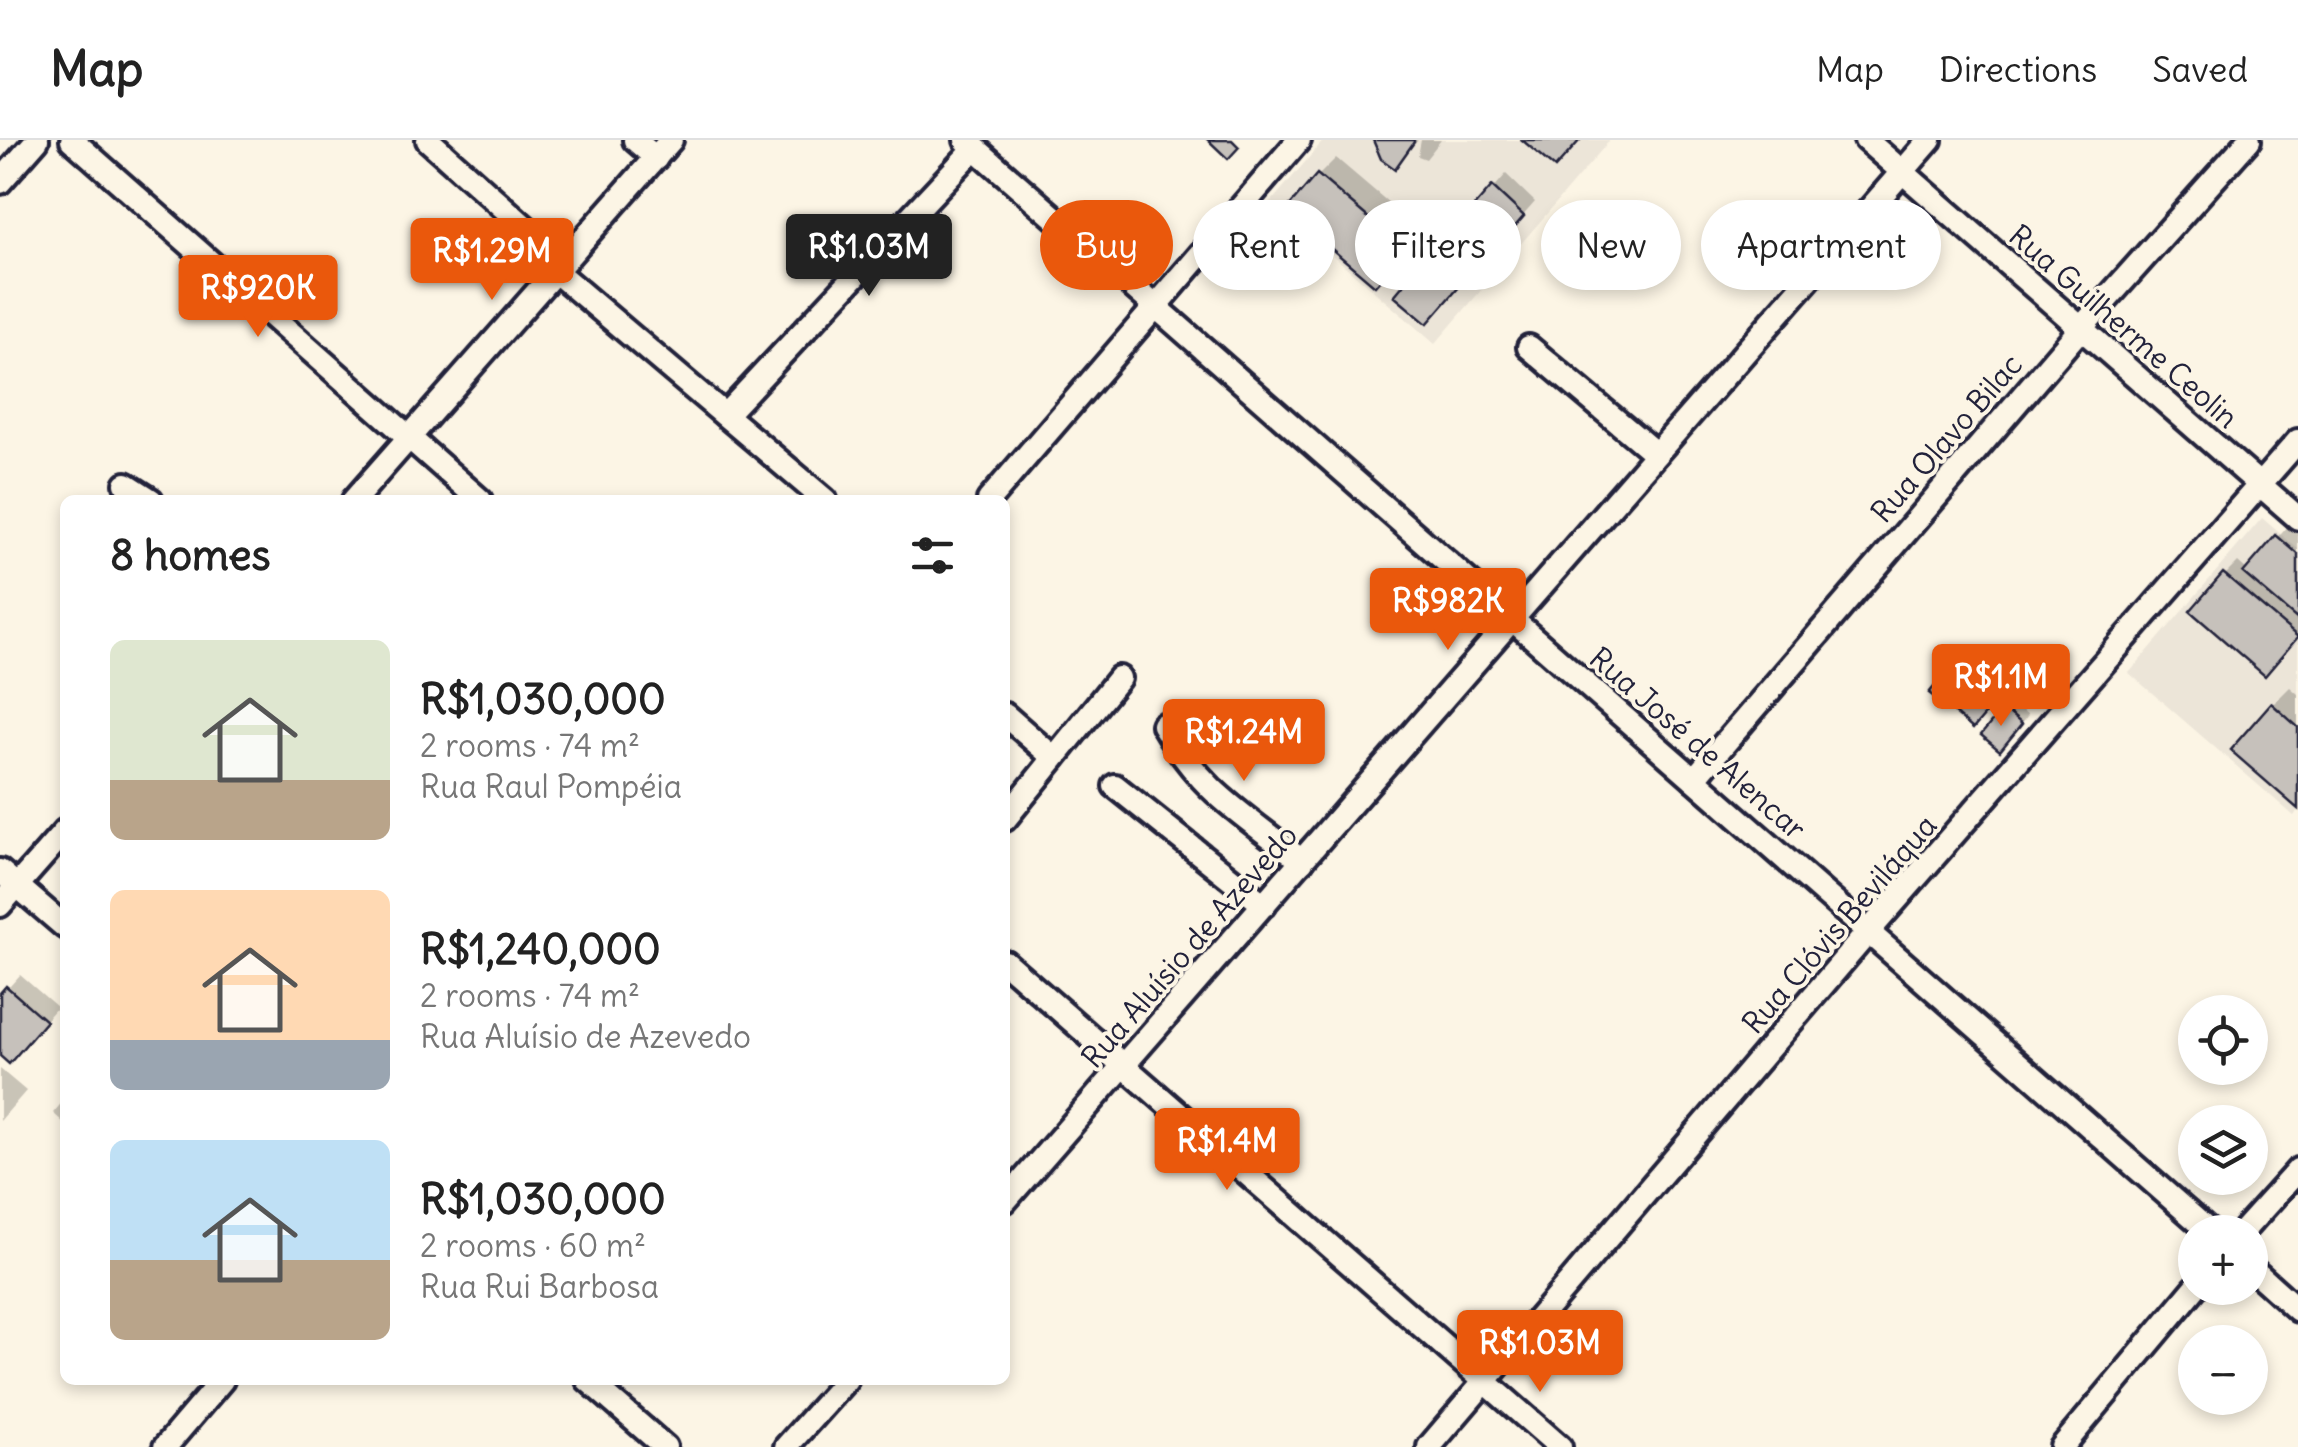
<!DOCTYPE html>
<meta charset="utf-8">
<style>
body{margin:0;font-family:Delius,sans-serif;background:#f2f2f2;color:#222;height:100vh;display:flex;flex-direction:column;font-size:38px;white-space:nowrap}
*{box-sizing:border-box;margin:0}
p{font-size:32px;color:#767676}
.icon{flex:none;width:55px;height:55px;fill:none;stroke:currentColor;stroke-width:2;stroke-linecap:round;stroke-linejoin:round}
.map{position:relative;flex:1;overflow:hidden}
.sheet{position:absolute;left:60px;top:355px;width:950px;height:890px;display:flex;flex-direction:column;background:#fff;border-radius:15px;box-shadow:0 5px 15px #0003}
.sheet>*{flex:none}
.guide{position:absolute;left:1040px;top:60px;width:950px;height:90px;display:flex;gap:20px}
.buttons{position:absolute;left:2178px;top:855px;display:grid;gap:20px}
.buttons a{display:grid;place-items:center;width:90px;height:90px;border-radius:50%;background:#fff;box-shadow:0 5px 15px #0003;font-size:50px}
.price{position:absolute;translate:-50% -85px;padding:0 22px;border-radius:10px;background:#ea580c;color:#fff;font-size:32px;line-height:65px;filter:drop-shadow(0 2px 5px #0008)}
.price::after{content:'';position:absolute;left:50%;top:60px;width:30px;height:22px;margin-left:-15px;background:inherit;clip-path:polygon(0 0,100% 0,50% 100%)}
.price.active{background:#222;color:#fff}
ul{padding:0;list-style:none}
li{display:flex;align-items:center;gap:30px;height:250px;padding:0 50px}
li span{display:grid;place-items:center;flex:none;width:280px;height:200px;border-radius:15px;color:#555}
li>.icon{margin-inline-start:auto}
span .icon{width:120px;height:120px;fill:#fffc;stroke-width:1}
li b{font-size:42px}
h2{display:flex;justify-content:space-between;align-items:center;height:120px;padding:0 50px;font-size:42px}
.chip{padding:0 35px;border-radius:45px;background:#fff;box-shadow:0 5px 15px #0003;font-size:35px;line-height:90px}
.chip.active{background:#ea580c;color:#fff}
header{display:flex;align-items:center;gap:60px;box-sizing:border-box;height:140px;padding:0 50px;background:#fff;border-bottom:2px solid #e0e0e0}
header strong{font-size:48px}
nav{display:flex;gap:55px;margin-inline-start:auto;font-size:35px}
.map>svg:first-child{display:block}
</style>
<header>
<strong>Map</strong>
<nav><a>Map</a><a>Directions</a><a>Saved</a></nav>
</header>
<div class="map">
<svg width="2298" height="1307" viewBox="0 0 2298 1307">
<rect width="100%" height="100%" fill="#fcf5e5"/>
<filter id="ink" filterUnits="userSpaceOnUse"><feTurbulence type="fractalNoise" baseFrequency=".01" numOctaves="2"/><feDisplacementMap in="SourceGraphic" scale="20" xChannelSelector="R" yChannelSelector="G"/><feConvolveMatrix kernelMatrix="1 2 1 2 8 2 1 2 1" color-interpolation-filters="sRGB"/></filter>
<g filter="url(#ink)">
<g fill="#ece5d8">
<path d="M1324,0H1610L1435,204L1271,62Z"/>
<path d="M2262,378L2298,409V670L2294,676L2129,533Z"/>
</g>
<g fill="#0003">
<path d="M1376,0H1418L1395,26Z"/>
<path d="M1421,0H1441L1426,19L1418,16Z"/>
<path d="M1336,18L1422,91L1393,125L1318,36Z"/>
<path d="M1506,34L1535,62L1505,96L1462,85Z"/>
<path d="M1444,105L1470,132L1440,167L1424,121Z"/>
<path d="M2290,384L2298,390V496L2278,519L2225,435L2238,422L2248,431Z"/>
<path d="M1957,524L1998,557L1973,586L1932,553Z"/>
<path d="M2290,547L2298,554V666L2272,565Z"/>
<path d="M2013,562L2028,575L2008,600L2005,570Z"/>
<path d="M20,835L57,867L22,907L0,912V857Z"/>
<path d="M0,929L26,951L0,981Z"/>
<path d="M65,959V984L53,973Z"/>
</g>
<g fill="#c6c1bb" stroke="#22223b" stroke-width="2.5">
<path d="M1208,0H1232L1239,7L1228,19Z"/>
<path d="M1373,0H1414V2L1395,29L1381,19Z"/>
<path d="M1522,0H1580L1555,28Z"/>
<path d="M1317,34L1406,110L1375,146L1286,70Z"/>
<path d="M1492,46L1524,76L1492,113L1458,85Z"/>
<path d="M1427,116L1459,147L1427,184L1394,156Z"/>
<path d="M2276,395L2298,414V480L2243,433Z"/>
<path d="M2223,433L2298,497L2265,536L2190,471Z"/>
<path d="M1952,525L1969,540L1947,567L1929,553Z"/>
<path d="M1969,540L1996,562L1973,589L1947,567Z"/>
<path d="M2271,563L2298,587V669L2230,610Z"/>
<path d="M2003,568L2022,584L2000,611L1981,595Z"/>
<path d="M6,846L46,881L9,924L0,916V853Z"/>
</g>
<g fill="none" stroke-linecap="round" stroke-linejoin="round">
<defs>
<g id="minor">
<path d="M72,0L480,360"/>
<path d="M428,0L563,121"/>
<path d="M635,0L656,18"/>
<path d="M966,0L2210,1092"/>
<path d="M1866,0L2298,378"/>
<path d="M0,42L37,0"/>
<path d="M555,131L825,360"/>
<path d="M1529,207L1656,314"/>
<path d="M725,275L975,8"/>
<path d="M126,344L151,360"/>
<path d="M354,360L671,0"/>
<path d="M989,360L1299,0"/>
<path d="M1005,575L1054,618"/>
<path d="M1163,585C1204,655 1241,672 1302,721"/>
<path d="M1694,639L2081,188L2249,0"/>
<path d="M1115,646L1264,765"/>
<path d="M1005,679L1119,538"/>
<path d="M0,731L65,787"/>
<path d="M0,765L65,691"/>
<path d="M1005,822L1560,1307"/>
<path d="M1005,1061L1930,0"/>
<path d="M2242,1092L2298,1030"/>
<path d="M2250,1127L2298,1170"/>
<path d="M588,1240L665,1307"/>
<path d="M165,1307L222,1240"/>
<path d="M786,1307L846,1240"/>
<path d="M1429,1307L1868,792L2298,301"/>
<path d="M2062,1307L2195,1148"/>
</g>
</defs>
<use href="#minor" stroke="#22223b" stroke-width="30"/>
<use href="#minor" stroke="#fcf5e5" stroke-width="22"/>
</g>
</g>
<g text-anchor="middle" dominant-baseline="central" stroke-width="8" stroke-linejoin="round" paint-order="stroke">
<g font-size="30" fill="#22223b" stroke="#fcf5e5">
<text transform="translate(2124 186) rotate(41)">Rua Guilherme Ceolin</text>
<text transform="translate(1946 298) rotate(-49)">Rua Olavo Bilac</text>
<text transform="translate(1698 603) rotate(41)">Rua José de Alencar</text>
<text transform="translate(1839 784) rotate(-49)">Rua Clóvis Beviláqua</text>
<text transform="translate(1189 806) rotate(-49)">Rua Aluísio de Azevedo</text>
</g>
</g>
</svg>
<div class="buttons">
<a><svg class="icon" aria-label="locate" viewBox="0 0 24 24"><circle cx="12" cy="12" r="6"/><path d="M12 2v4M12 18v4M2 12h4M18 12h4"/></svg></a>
<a><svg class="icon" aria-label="layers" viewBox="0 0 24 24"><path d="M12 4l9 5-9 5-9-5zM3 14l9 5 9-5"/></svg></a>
<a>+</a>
<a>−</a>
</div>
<b class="price active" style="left:869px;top:159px">R$1.03M</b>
<b class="price" style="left:492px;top:163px">R$1.29M</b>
<b class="price" style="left:258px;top:200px">R$920K</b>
<b class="price" style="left:1448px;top:513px">R$982K</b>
<b class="price" style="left:2001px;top:589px">R$1.1M</b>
<b class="price" style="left:1244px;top:644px">R$1.24M</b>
<b class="price" style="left:1227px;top:1053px">R$1.4M</b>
<b class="price" style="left:1540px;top:1255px">R$1.03M</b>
<div class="guide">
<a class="chip active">Buy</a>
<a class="chip">Rent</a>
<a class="chip">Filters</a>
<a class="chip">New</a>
<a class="chip">Apartment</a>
</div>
<section class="sheet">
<h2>8 homes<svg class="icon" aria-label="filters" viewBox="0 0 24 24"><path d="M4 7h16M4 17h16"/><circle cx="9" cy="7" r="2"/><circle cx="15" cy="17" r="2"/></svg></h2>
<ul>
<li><span style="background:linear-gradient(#dfe7d0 70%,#b9a48a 0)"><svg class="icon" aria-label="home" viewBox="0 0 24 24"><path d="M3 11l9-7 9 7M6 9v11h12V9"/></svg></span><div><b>R$1,030,000</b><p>2 rooms · 74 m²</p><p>Rua Raul Pompéia</p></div></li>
<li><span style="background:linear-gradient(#ffd9b3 75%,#9aa5b1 0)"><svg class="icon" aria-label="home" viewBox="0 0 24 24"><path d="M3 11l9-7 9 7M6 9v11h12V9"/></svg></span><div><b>R$1,240,000</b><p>2 rooms · 74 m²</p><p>Rua Aluísio de Azevedo</p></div></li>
<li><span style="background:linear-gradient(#bfe0f5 60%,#b9a48a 0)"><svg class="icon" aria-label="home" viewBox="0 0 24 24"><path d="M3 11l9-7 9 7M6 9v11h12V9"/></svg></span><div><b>R$1,030,000</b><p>2 rooms · 60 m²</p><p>Rua Rui Barbosa</p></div></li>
</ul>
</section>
</div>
